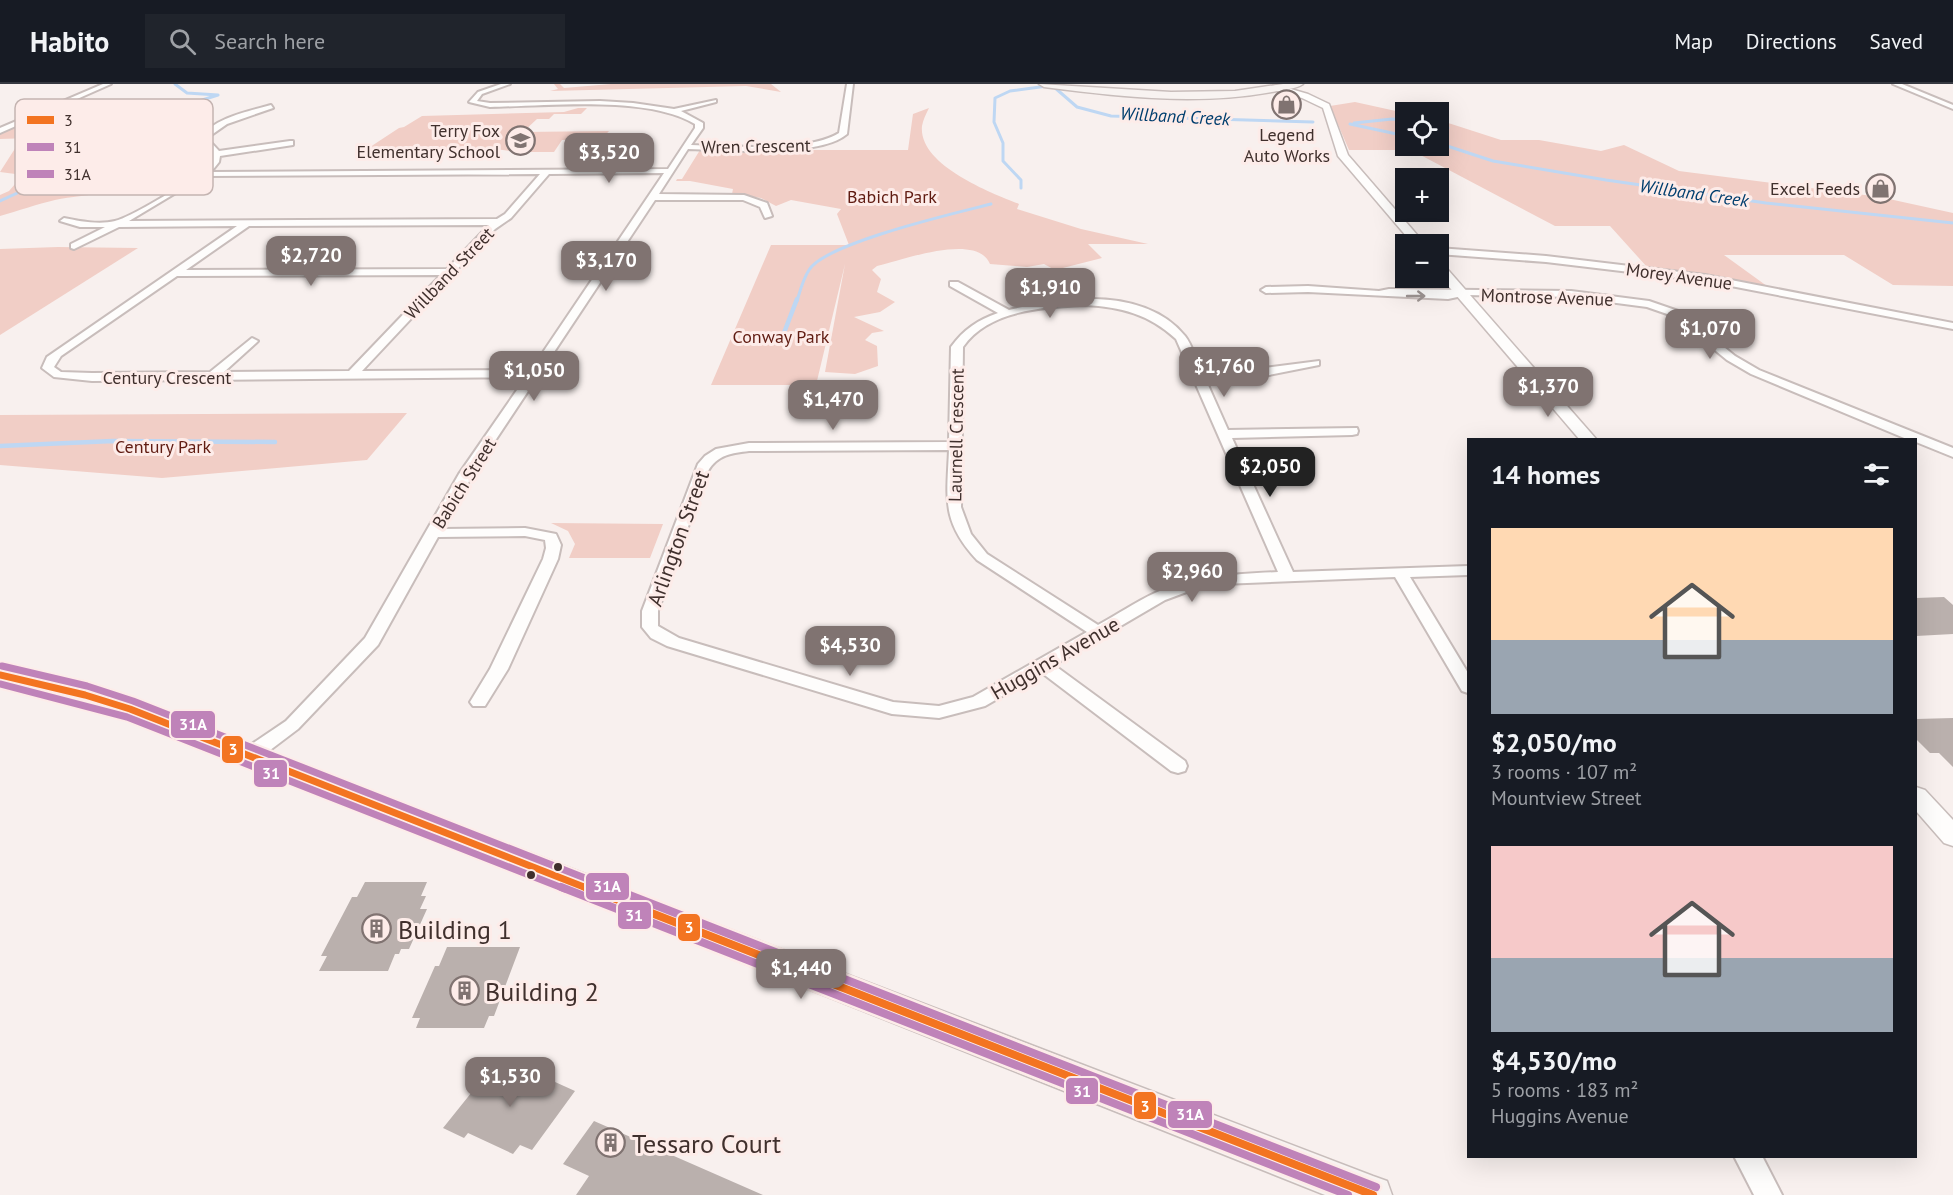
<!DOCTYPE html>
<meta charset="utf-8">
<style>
body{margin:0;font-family:"PT Sans",sans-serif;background:#20242c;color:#f1f3f6;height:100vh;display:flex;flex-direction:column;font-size:22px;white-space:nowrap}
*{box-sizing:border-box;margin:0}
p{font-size:20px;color:#9ea1a6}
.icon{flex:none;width:33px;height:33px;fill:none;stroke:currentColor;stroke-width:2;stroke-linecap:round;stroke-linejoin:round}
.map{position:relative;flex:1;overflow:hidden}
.drawer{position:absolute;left:1467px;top:354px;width:450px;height:720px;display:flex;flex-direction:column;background:#171b24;border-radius:0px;box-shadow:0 6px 24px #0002}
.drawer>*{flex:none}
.controls{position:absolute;left:1395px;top:18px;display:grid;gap:12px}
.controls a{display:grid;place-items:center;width:54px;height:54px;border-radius:0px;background:#171b24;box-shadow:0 6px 24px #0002;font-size:30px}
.price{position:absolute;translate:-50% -51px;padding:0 14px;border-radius:12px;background:#807371;color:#fff;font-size:20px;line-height:39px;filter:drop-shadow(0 2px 3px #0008)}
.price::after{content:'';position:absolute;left:50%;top:36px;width:18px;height:14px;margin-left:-9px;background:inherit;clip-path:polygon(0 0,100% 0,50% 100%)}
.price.active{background:#222;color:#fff}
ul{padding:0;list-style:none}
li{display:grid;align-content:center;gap:12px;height:318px;padding:0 24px}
li span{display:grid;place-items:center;height:186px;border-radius:0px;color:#555}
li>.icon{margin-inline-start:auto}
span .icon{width:108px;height:108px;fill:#fffc;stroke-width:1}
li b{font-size:26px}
h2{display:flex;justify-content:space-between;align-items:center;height:72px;padding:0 24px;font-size:26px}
header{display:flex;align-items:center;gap:36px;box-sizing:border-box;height:84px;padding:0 30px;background:#171b24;border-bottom:2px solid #363941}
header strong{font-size:28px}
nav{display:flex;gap:33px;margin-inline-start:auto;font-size:21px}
.search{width:420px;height:54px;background:#20242c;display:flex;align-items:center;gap:15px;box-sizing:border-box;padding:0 21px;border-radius:0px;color:#9ea1a6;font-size:22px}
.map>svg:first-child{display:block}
</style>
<header>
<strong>Habito</strong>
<div class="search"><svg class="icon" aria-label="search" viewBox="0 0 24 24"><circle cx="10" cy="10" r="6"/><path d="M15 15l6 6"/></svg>Search here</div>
<nav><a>Map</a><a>Directions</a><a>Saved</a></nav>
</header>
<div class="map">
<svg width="1953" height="1111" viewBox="0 0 1953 1111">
<rect width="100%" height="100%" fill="#f8f0ee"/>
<g fill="#f1cec6">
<path d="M554,0H560L564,4L611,0H771L781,8L746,2L550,7L558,5Z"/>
<path d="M1355,18L1405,29L1406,62H1438L1439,36L1501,56H1539L1601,67L1624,61L1679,87L1880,113L1953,129V202L1893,201L1844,171H1724L1771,205L1647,183L1610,142H1555L1411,66H1349L1330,22Z"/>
<path d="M578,24H587L581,30H554L549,35H537L523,48L609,47L602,55L562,56L554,68H518L488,64L474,66L367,65L399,44L404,43L422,32L564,28Z"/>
<path d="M929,24C926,30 923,36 922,42C918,81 991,109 1019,120L1017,125L1081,145L1148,160H1088L1102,174L1055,186L1044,180L1027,183L990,180C977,148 903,176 877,182L872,186L881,195L877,208L895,218L880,228L854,233L884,247L872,249L865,256L877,262L878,282L855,290L825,288L845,180L816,301H711L771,161H849L837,130L841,125L791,116L776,122L761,114L732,110L733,105L690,97H676L677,95H682L700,66H908L913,30Z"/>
<path d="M13,44H156L142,52L139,72L141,85C116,114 89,109 55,116C37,120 18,127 0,132V111L9,107L23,91L0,88L16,63L32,54L0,55V50Z"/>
<path d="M58,163L138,164L0,251V165Z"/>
<path d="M407,329L367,376L162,394L0,381V331Z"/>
<path d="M551,439L663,440L650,474H569L575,460L568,447Z"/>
</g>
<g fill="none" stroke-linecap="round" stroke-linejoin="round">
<g stroke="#bed7f3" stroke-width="3">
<path d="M1054,3L1077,23L1111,32L1313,38"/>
<path d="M1354,39L1392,35L1406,36"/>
<path d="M1350,40L1406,52"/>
<path d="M1438,42L1448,44"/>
<path d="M1438,59L1493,77L1606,96L1766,119L1953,139"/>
<path d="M1021,104V96L1003,77V59L994,38L995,14L1010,7L1062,0"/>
<path d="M0,117L24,106L72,68L75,61L70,50L74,45L155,31L218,11L187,9L175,0"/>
<path d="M797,217C800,207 803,195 809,186C825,159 956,129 991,120"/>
</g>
<g stroke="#bed7f3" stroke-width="4.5">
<path d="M782,254L797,215"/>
<path d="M0,362L113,357L275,358"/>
</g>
</g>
<g fill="#bab0ad">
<path d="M1944,513L1953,521V550L1916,552V514Z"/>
<path d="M1953,634V683L1939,669H1930L1916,655V635Z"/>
<path d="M365,798H427L421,812H426L420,825H427L409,865H401L399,870H395L388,887H319L327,872H321L352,813H357Z"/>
<path d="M447,863H520L494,932H489L484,944H416L420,934H412L435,882H439Z"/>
<path d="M500,973L575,1007L532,1066L520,1061L513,1070L468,1049L464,1054L443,1044Z"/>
<path d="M594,1037L763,1111H576L589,1092L563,1080Z"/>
</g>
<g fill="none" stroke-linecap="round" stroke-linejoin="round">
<defs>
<g id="minor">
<path d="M103,0H111L0,49V44Z"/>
<path d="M501,0H510L482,10L477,17L490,19L600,17L633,19L674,25L716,16V18L681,27L703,39V44L691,61C731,62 806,69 839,49L847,0H853L847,50C819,74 726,66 688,65L659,110L744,111L767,119L772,132L765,134L760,123L743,116H655L473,390L443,445L525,444L556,450L561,461L558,475L508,585L485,622H473L470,618L490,585L543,475L546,464L545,456L525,452L438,453L378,561L298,645L257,676L250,678L243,676L241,671L243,666L286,637L365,554L459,390L526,293L92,297L54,293L42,284L47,273L237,142L119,143L74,165L71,164V160L105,143H80L60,137L64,134C79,137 99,141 115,137C130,134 191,97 203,86C208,81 211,77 213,70L201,60L199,54C217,33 246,28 271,21L273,24L227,40L207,54L219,67L290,57H293V61L220,72L219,78L211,88L668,85L695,44V40C648,11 546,22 490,23L469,18L478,8ZM664,89L531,286L362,287L495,145L511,134L549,90ZM540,90L505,130L497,135L129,137L204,92ZM489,141L447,185L186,186L249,142ZM441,191L349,287L224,288L256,259L258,257L252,254L210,288L92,289L61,288L54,283L61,272L177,192Z"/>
<path d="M1893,0H1902L1953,21V25Z"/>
<path d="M1438,164L1546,172L1705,191L1953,239V245L1705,197L1546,178L1438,170Z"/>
<path d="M950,198H958L1009,226C1063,213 1144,202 1185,252C1192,261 1196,275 1201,285L1264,284L1319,277V281L1264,292H1204L1228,346L1357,344L1358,347L1357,350L1352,351L1232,354L1293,488L1468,482V491L1410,493L1468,589V609L1462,607L1395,493L1222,500L1192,506L1165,516L1054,581L1185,677L1187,682L1185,687L1178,689L1171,687L1042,589L985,622L939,634L892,630L667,562L651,554L642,543V527L698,380L705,372L716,365L749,359L949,358L951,263C964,245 978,236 998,229L950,202ZM1085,221C1121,223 1149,230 1176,255L1278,488C1235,490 1195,492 1155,509C1135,518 1117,531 1098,541L987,470L971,450L961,423L963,263C988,226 1044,223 1085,221ZM949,366C947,415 941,437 977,476L1087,548L973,613L939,622L893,618L679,554L658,542V527L708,387C717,371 732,369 749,367Z"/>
<path d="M1308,202L1379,207L1389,205L1571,207L1649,217L1681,228L1735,272L1759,286L1953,364V373L1916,358V356H1909L1751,290L1727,276L1673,232L1647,223L1571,213L1467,211L1448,215L1308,208L1266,209L1261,206L1266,203Z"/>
<path d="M1734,1072H1762L1782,1111H1754Z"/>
</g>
<g id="tertiary">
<path d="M1277,1L1308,10L1329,20L1348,71L1425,160H1413L1338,72L1323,24L1302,14L1274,6V2Z"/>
<path d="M1438,178L1442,179L1597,356H1580L1438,190Z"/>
<path d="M1916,703L1925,706L1953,736V762L1944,759L1916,727Z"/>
</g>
<g id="secondary">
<path d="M1039,0L1171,8L1235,7L1283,0H1303C1296,5 1285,5 1277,7C1200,22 1121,13 1044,3Z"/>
<path d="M0,583L85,603L139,619L1373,1092L1387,1097L1392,1111H1325L121,631L80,618L0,599Z"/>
</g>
</defs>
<use href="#minor" stroke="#c8bdbb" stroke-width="4"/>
<use href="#tertiary" stroke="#c8bdbb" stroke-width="3"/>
<use href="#secondary" stroke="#c8bdbb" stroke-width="3"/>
<use href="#minor" fill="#fefdfc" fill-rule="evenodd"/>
<use href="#tertiary" fill="#fefdfc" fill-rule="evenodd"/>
<use href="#secondary" fill="#f8f3f1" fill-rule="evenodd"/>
<defs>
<path id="bus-1-far1" d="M0,591L85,611L130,625L589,805"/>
<path id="bus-1" d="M585,803L1373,1111"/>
<path id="bus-2-far1" d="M0,600L127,633L565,805"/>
<path id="bus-2" d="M561,803L1348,1111"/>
<path id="bus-3-far1" d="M2,582L87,602L133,617L613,805"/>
<path id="bus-3" d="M609,803L1376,1103"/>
</defs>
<use href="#bus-1-far1" stroke="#fdece9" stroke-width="11"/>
<use href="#bus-1" stroke="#fdece9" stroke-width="13"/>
<use href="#bus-2-far1" stroke="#fdece9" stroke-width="11"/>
<use href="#bus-2" stroke="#fdece9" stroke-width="13"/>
<use href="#bus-3-far1" stroke="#fdece9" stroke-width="11"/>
<use href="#bus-3" stroke="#fdece9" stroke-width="13"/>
<use href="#bus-1-far1" stroke="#f37421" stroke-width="7"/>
<use href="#bus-1" stroke="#f37421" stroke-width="8"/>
<use href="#bus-2-far1" stroke="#bf83b9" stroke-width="7"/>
<use href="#bus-2" stroke="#bf83b9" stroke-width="8"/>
<use href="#bus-3-far1" stroke="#bf83b9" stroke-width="7"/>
<use href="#bus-3" stroke="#bf83b9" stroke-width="8"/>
</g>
<defs><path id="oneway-shaft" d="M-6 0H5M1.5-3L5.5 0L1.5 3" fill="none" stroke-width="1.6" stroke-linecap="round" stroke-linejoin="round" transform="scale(1.5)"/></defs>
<use stroke="#9f9694" href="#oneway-shaft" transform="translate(1416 212)"/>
<defs>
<symbol id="shop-ring" viewBox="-11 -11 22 22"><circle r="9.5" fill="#fdece9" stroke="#807371" stroke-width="1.5"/><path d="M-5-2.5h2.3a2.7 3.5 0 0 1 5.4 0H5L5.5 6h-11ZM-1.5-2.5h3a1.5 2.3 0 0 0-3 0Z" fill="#807371"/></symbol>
<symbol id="school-ring" viewBox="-11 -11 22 22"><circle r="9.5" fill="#fdece9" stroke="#807371" stroke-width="1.5"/><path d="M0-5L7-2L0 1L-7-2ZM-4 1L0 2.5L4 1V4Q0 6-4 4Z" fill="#807371"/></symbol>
<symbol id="building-ring" viewBox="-11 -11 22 22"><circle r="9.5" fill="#fdece9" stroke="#807371" stroke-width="1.5"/><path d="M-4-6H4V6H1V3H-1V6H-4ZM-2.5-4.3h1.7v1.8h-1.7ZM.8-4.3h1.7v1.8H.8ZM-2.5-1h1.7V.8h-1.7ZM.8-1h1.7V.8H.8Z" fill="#807371"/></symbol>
</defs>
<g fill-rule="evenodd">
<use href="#shop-ring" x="1270" y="4" width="33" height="33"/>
<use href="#school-ring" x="504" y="40" width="33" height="33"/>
<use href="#shop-ring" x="1864" y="88" width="33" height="33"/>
<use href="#building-ring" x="360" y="828" width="33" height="33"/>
<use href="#building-ring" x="448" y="890" width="33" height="33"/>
<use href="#building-ring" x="594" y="1042" width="33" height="33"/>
</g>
<g fill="#40302d" stroke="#fdece9" stroke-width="2">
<circle cx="558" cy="783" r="5"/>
<circle cx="531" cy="791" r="5"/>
</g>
<g text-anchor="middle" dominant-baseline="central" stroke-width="6" stroke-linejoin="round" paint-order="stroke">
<g font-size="18" font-style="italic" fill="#003e6e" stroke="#fdece9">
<text transform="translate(1175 32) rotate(3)">Willband Creek</text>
<text transform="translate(1694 109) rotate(8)">Willband Creek</text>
</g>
<g font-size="18" fill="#40302d" stroke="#fdece9" text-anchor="end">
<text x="500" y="46">Terry Fox<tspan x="500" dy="21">Elementary School</tspan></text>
<text x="1287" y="50" text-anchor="middle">Legend<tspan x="1287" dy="21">Auto Works</tspan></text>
<text x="1860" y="104">Excel Feeds</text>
</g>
<g font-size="18" fill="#40302d" stroke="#fdece9">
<text transform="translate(756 62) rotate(-1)">Wren Crescent</text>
<text transform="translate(449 189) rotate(-46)">Willband Street</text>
<text transform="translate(1679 192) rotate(8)">Morey Avenue</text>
<text transform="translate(1547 213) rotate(2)">Montrose Avenue</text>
<text x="167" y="293">Century Crescent</text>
<text transform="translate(956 351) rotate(-89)">Laurnell Crescent</text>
<text transform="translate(464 399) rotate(-58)">Babich Street</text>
</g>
<g font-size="18" fill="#601c12" stroke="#fdece9">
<text x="892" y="112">Babich Park</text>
<text x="781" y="252">Conway Park</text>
<text x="163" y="362">Century Park</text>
</g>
<g font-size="21" fill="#40302d" stroke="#fdece9">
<text transform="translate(678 454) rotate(-70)">Arlington Street</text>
<text transform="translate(1055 574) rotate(-30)">Huggins Avenue</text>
</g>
<g font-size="26" fill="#40302d" stroke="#fdece9" text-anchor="start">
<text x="398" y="845">Building 1</text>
<text x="485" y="907">Building 2</text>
<text x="632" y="1059">Tessaro Court</text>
</g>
</g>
<rect x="15" y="15" width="198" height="96" rx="9" fill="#fdece9" stroke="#c4b4b1" stroke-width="1.5"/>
<rect x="27" y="32" width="27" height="8" fill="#f37421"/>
<rect x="27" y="59" width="27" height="8" fill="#bf83b9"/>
<rect x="27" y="86" width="27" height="8" fill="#bf83b9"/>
<g font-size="16" fill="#40302d">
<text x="64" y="42">3</text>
<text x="64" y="69">31</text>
<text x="64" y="96">31A</text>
</g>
<g stroke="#fdece9" stroke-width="2">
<rect x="170" y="626" width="46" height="29" rx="6" fill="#bf83b9"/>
<rect x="221" y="651" width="23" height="29" rx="6" fill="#f37421"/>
<rect x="253" y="675" width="35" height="29" rx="6" fill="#bf83b9"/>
<rect x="585" y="788" width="45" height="29" rx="6" fill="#bf83b9"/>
<rect x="617" y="817" width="35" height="29" rx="6" fill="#bf83b9"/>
<rect x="677" y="829" width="24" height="29" rx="6" fill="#f37421"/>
<rect x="1065" y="993" width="34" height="28" rx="6" fill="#bf83b9"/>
<rect x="1133" y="1007" width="24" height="29" rx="6" fill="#f37421"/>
<rect x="1167" y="1016" width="46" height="29" rx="6" fill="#bf83b9"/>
</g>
<g font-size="16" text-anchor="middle" font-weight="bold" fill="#fff">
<text x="193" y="646">31A</text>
<text x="233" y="671">3</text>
<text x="271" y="695">31</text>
<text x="607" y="808">31A</text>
<text x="634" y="837">31</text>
<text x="689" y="849">3</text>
<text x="1082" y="1013">31</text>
<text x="1145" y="1028">3</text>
<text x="1190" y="1036">31A</text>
</g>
</svg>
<div class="controls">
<a><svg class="icon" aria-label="locate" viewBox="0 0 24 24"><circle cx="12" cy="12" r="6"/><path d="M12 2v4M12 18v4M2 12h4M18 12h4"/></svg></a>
<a>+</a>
<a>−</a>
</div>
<b class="price" style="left:609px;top:100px">$3,520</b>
<b class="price" style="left:311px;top:203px">$2,720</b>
<b class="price" style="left:606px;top:208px">$3,170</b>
<b class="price" style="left:1050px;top:235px">$1,910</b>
<b class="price" style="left:1710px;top:276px">$1,070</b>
<b class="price" style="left:1224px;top:314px">$1,760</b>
<b class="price" style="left:534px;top:318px">$1,050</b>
<b class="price" style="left:1548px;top:334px">$1,370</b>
<b class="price" style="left:833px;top:347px">$1,470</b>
<b class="price active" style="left:1270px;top:414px">$2,050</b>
<b class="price" style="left:1192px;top:519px">$2,960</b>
<b class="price" style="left:850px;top:593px">$4,530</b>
<b class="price" style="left:801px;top:916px">$1,440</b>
<b class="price" style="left:510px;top:1024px">$1,530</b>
<section class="drawer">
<h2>14 homes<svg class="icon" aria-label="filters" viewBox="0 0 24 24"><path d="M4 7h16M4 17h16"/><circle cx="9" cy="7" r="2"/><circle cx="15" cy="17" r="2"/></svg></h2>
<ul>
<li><span style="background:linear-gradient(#ffd9b3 60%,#9aa5b1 0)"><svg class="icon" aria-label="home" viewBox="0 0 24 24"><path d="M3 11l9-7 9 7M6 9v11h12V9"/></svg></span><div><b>$2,050/mo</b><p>3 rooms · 107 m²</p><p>Mountview Street</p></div></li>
<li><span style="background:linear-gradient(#f6c9c9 60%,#9aa5b1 0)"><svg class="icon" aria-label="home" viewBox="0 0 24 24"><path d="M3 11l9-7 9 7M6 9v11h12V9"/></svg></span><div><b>$4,530/mo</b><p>5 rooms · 183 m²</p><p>Huggins Avenue</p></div></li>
</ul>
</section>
</div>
